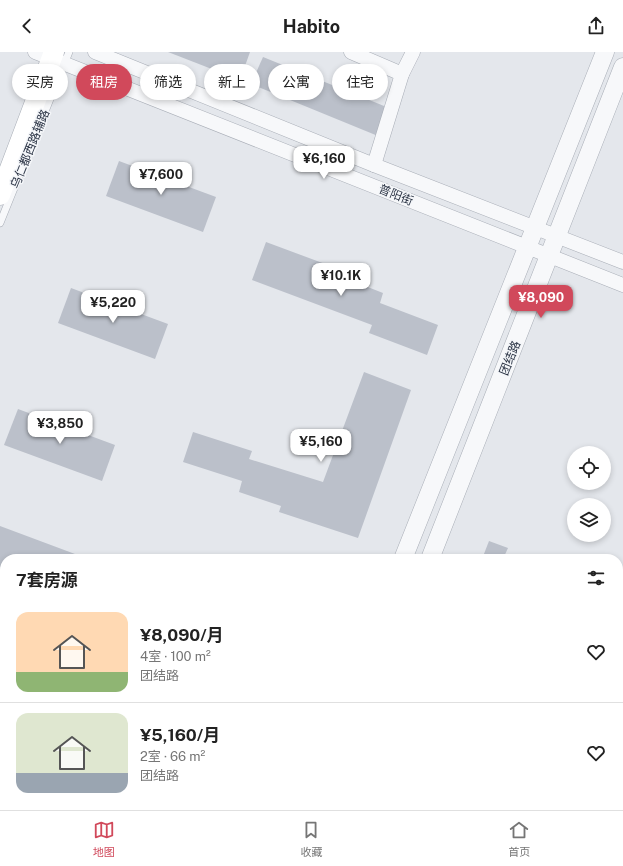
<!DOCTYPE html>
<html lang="zh">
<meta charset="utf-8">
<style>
body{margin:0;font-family:"Public Sans","Noto Sans SC",sans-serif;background:#f2f2f2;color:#222;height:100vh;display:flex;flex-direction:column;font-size:15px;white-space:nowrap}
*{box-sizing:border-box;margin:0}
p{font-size:13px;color:#767676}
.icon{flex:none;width:22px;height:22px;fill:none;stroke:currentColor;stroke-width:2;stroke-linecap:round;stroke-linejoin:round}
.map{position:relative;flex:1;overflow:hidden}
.details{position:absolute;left:0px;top:502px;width:623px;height:256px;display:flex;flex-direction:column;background:#fff;border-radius:16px 16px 0 0;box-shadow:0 2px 6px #0003}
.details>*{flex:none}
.top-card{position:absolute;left:12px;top:12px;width:400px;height:36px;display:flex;gap:8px}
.fabs{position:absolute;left:567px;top:394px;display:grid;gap:8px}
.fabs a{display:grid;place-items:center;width:44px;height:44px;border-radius:50%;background:#fff;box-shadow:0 2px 6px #0003;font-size:20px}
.price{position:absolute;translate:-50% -34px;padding:0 9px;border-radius:8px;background:#fff;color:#222;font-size:13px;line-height:26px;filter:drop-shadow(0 1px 2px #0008)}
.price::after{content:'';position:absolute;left:50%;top:24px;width:12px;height:9px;margin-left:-6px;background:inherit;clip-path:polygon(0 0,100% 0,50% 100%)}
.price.selected{background:#d1495b;color:#fff}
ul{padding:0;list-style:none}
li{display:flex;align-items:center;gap:12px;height:100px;padding:0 16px}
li+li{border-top:1px solid #e0e0e0}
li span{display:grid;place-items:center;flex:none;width:112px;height:80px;border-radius:12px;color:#555}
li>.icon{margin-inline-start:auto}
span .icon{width:48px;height:48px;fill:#fffc;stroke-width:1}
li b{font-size:17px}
h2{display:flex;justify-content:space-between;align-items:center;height:48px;padding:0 16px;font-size:17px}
.pill{padding:0 14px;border-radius:18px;background:#fff;box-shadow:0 2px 6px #0003;font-size:14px;line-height:36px}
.pill.selected{background:#d1495b;color:#fff}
header{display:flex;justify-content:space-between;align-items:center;height:52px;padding:0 16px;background:#fff;font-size:18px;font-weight:700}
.menu{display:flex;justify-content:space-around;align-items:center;height:56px;border-top:1px solid #e0e0e0;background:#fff;font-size:11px;color:#767676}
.menu a{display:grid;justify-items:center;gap:2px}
.menu .selected{color:#d1495b}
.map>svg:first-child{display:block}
</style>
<header><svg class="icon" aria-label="back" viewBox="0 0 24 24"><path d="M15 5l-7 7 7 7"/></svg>Habito<svg class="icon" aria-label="share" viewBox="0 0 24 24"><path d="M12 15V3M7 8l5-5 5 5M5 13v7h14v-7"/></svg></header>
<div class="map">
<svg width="623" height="758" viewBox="0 0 623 758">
<rect width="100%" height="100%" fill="#e4e7ec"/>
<g fill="#bbc0ca">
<path d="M168,0H250L240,28Z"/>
<path d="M263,5L389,56L378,84L251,32Z"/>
<path d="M119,109L216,145L203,180L106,144Z"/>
<path d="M266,190L344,219L342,225L383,241L380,251L438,273L427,303L369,281L372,273L252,228Z"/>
<path d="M71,236L168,272L155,307L58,271Z"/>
<path d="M364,320L411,338L358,486L279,460L281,454L239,440L242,429L183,410L193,380L252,399L249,407L323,430Z"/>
<path d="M18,357L115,393L102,429L4,393Z"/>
<path d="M0,474L75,502L74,507H5V517L0,515Z"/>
<path d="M489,489L508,496L503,507H482Z"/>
<path d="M0,710L5,712V746L0,744Z"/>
<path d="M23,753H72L70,758H35Z"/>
<path d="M114,753H141L154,758H112Z"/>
</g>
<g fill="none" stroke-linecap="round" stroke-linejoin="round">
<defs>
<path id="service" d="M0,171L69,0"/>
<g id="minor">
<path d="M35,0L623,233"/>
<path d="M95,0L374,113L623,210"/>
<path d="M351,0L402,22"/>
<path d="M374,113L402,22L413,0"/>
<path d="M0,681L5,683"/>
<path d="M180,753L193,758"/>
<path d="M0,754L13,758"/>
<path d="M84,758L86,753"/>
</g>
<g id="tertiary">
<path d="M403,507L605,0"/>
<path d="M430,507L623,15"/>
<path d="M0,584L5,586"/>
<path d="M0,652L5,654"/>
<path d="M255,753L267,758"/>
<path d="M426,753L439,758"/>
<path d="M329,758L331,753"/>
</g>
<g id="secondary">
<path d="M0,143L54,0"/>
<path d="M0,598L5,600"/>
<path d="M0,638L5,640"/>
<path d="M302,753L318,758"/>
<path d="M395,753L408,758"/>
</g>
</defs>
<use href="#service" stroke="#a9aeb7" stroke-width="8"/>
<use href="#minor" stroke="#a9aeb7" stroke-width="15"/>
<use href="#tertiary" stroke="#a9aeb7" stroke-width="19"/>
<use href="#secondary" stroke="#a9aeb7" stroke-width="21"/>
<use href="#service" stroke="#f7f8fa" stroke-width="7"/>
<use href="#minor" stroke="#f7f8fa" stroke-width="14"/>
<use href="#tertiary" stroke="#f7f8fa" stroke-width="18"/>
<use href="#secondary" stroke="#fff" stroke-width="20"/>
</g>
<g text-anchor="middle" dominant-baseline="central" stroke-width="3" stroke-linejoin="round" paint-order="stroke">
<g font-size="12" fill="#2b3445" stroke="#f4f6f9">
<text transform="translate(30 97) rotate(-68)">乌仁都西路辅路</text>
<text transform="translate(396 143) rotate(22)">普阳街</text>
<text transform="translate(510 306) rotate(-68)">团结路</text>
</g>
</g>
</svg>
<div class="fabs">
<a><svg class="icon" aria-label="locate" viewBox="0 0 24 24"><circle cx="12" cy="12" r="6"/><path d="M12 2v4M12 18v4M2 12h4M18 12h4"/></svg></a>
<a><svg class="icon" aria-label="layers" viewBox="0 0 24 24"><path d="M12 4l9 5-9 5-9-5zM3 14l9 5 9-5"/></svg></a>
</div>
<b class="price" style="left:324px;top:128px">¥6,160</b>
<b class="price" style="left:161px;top:144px">¥7,600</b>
<b class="price" style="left:341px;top:245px">¥10.1K</b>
<b class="price selected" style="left:541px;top:267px">¥8,090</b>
<b class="price" style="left:113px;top:272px">¥5,220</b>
<b class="price" style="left:60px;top:393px">¥3,850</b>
<b class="price" style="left:321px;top:411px">¥5,160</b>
<div class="top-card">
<a class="pill">买房</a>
<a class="pill selected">租房</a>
<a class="pill">筛选</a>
<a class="pill">新上</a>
<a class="pill">公寓</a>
<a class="pill">住宅</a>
</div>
<section class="details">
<h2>7套房源<svg class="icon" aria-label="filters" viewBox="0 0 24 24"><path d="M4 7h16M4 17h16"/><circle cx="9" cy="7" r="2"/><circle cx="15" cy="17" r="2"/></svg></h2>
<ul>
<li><span style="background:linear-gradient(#ffd9b3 75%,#8fb573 0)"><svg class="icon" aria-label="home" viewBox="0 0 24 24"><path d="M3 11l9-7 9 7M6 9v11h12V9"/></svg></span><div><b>¥8,090/月</b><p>4室 · 100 m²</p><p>团结路</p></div><svg class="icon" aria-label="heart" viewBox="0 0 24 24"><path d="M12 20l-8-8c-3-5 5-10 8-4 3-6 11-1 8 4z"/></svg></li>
<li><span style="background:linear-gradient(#dfe7d0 75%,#9aa5b1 0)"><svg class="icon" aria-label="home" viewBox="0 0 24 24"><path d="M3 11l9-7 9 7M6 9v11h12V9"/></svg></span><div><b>¥5,160/月</b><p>2室 · 66 m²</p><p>团结路</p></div><svg class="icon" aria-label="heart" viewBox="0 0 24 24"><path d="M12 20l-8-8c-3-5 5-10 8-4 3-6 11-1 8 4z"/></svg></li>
</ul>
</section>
</div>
<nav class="menu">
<a class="selected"><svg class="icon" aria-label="map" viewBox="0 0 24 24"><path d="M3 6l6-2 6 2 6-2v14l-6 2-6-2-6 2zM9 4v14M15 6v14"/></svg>地图</a>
<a><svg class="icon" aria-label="saved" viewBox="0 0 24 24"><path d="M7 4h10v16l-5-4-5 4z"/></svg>收藏</a>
<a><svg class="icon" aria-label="home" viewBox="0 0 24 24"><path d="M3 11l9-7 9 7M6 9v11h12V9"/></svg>首页</a>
</nav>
